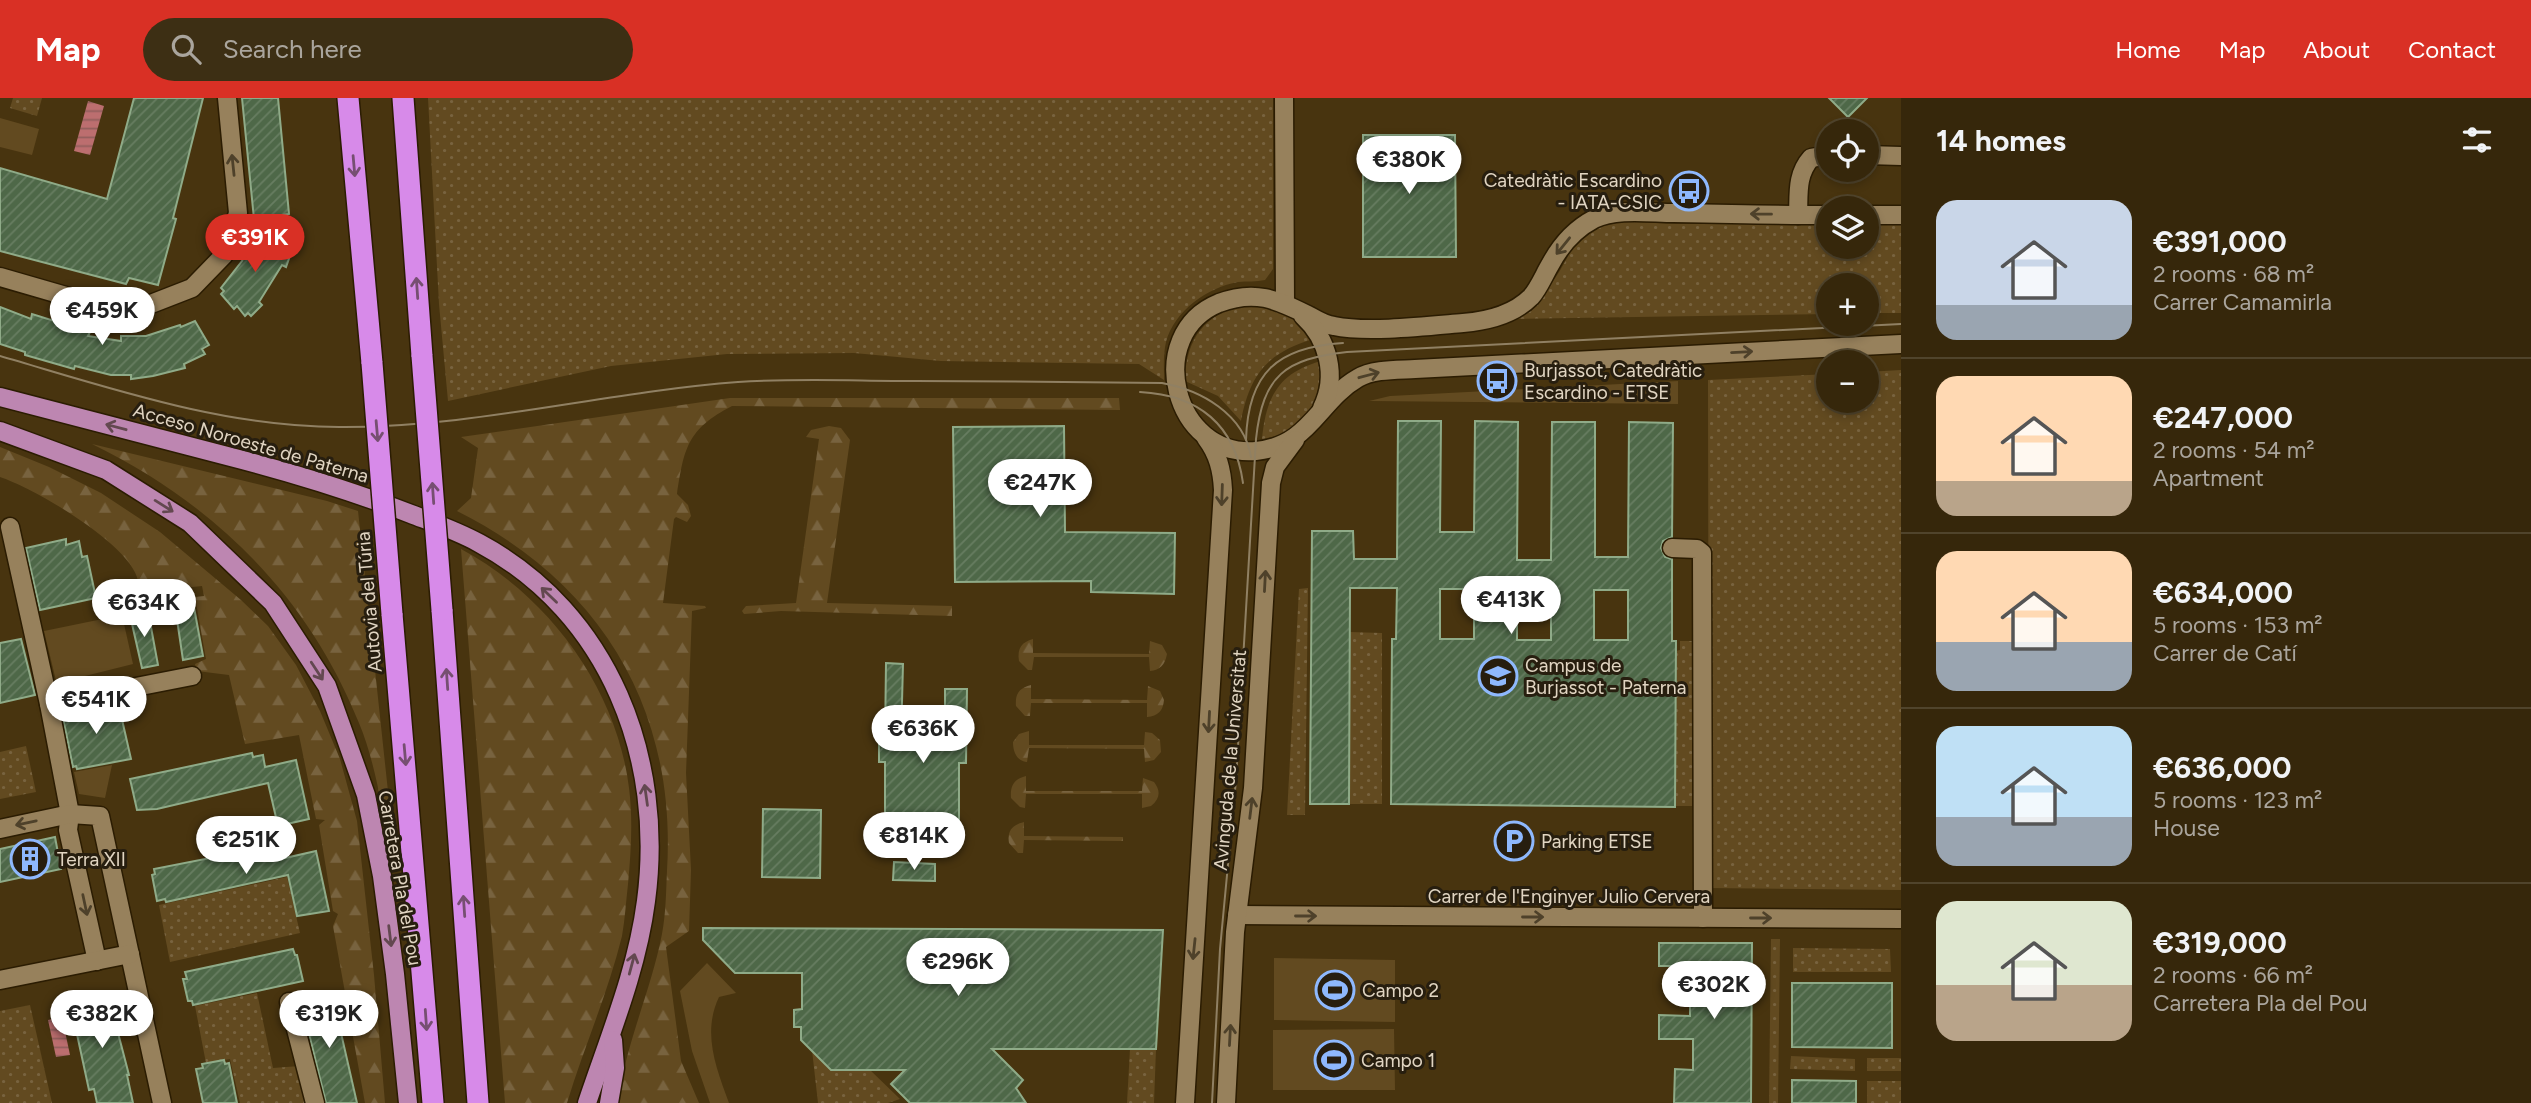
<!DOCTYPE html>
<meta charset="utf-8">
<style>
body{margin:0;font-family:Figtree,sans-serif;background:#3d2f14;color:#f1f3f6;height:100vh;display:flex;flex-direction:column;font-size:26px;white-space:nowrap}
*{box-sizing:border-box;margin:0}
p{font-size:23px;color:#aaa59d}
.icon{flex:none;width:38px;height:38px;fill:none;stroke:currentColor;stroke-width:2;stroke-linecap:round;stroke-linejoin:round}
.map{position:relative;flex:1;overflow:hidden}
.drawer{display:flex;flex-direction:column;background:#36270b;width:630px}
.drawer>*{flex:none}
.controls{position:absolute;left:1816px;top:21px;display:grid;gap:14px}
.controls a{display:grid;place-items:center;width:63px;height:63px;border-radius:50%;background:#36270b;box-shadow:0 4px 10px #0003,0 0 0 2px #50442c;font-size:35px}
.price{position:absolute;translate:-50% -60px;padding:0 16px;border-radius:24px;background:#fff;color:#222;font-size:23px;line-height:46px;filter:drop-shadow(0 2px 4px #0008)}
.price::after{content:'';position:absolute;left:50%;top:42px;width:21px;height:16px;margin-left:-10px;background:inherit;clip-path:polygon(0 0,100% 0,50% 100%)}
.price.on{background:#d93025;color:#fff}
ul{padding:0;list-style:none}
li{display:flex;align-items:center;gap:21px;height:175px;padding:0 35px}
li+li{border-top:2px solid #50442c}
li span{display:grid;place-items:center;flex:none;width:196px;height:140px;border-radius:21px;color:#555}
li>.icon{margin-inline-start:auto}
span .icon{width:84px;height:84px;fill:#fffc;stroke-width:1}
li b{font-size:30px}
h2{display:flex;justify-content:space-between;align-items:center;height:84px;padding:0 35px;font-size:30px}
header{display:flex;align-items:center;gap:42px;box-sizing:border-box;height:98px;padding:0 35px;background:#d93025;color:#fff}
header strong{font-size:33px}
nav{display:flex;gap:38px;margin-inline-start:auto;font-size:24px}
.search{width:490px;height:63px;background:#3d2f14;display:flex;align-items:center;gap:18px;box-sizing:border-box;padding:0 24px;border-radius:38px;color:#aaa59d;font-size:26px}
main{display:flex;flex:1;min-height:0}
.map>svg:first-child{display:block}
</style>
<header>
<strong>Map</strong>
<div class="search"><svg class="icon" aria-label="search" viewBox="0 0 24 24"><circle cx="10" cy="10" r="6"/><path d="M15 15l6 6"/></svg>Search here</div>
<nav><a>Home</a><a>Map</a><a>About</a><a>Contact</a></nav>
</header>
<main>
<div class="map">
<svg width="1901" height="1005" viewBox="0 0 1901 1005">
<defs>
<pattern id="grass-dots" width="8" height="8" patternUnits="userSpaceOnUse" patternTransform="scale(1.75)"><rect width="8" height="8" fill="#624a20"/><path d="M2 2h.1M6 6h.1" fill="none" stroke="#78633f" stroke-width="1.8" stroke-linecap="round"/></pattern>
<pattern id="forest-firs" width="22" height="20" patternUnits="userSpaceOnUse" patternTransform="scale(1.75)"><rect width="22" height="20" fill="#624a20"/><path d="M5 1l3.5 6h-7zM16 11l3.5 6h-7z" fill="#78633f"/></pattern>
<pattern id="water-rules" width="6" height="5" patternUnits="userSpaceOnUse" patternTransform="scale(1.75)"><rect width="6" height="5" fill="#bc6e6f"/><path d="M0 2.5h6" fill="none" stroke="#925e5c"/></pattern>
<pattern id="building-hatch" width="6" height="6" patternUnits="userSpaceOnUse" patternTransform="scale(1.75)"><rect width="6" height="6" fill="#4e6848"/><path d="M-1 1l2-2M0 6l6-6M5 7l2-2" fill="none" stroke="#677d61"/></pattern>
</defs>
<rect width="100%" height="100%" fill="#48340f"/>
<g fill="url(#grass-dots)">
<path d="M13,0H42L37,18L10,10Z"/>
<path d="M428,0H1273V171L1265,182C1256,184 1247,183 1238,184C1208,189 1174,213 1166,244C1163,257 1164,269 1164,282L1139,266L941,263L854,255L727,256L611,268L448,303L439,206Z"/>
<path d="M1617,123L1676,126H1829V149H1867V126H1901V215H1867V187H1829V216L1514,221C1527,210 1541,200 1551,186C1578,149 1566,139 1617,123Z"/>
<path d="M1248,205C1280,208 1294,216 1314,241C1268,254 1250,276 1241,323L1218,298L1185,283C1186,239 1205,216 1248,205Z"/>
<path d="M1321,263C1320,305 1308,334 1262,341C1266,298 1279,275 1321,263Z"/>
<path d="M1901,272V792L1709,790L1708,282L1829,276V303H1867V274Z"/>
<path d="M1308,490L1305,717H1287L1299,491Z"/>
<path d="M1349,534L1382,535V706H1349Z"/>
<path d="M1680,543H1692V708H1675L1676,553L1680,552Z"/>
<path d="M26,648L36,694L0,701V654Z"/>
<path d="M287,779L300,835L170,864L159,807Z"/>
<path d="M1771,841H1780L1778,1005H1769Z"/>
<path d="M1793,850L1890,851L1891,874H1793Z"/>
<path d="M257,895L273,970L300,968L309,1005H240L230,961L206,965L195,908Z"/>
<path d="M30,907L52,1005H0V913Z"/>
<path d="M1130,951H1156L1154,1005H1127Z"/>
<path d="M812,952L870,972L900,1001L888,1005H818Z"/>
<path d="M1791,958L1855,961V973L1790,971Z"/>
<rect x="1867" y="960" width="34" height="13"/>
<rect x="1867" y="983" width="34" height="22"/>
</g>
<g fill="url(#forest-firs)">
<path d="M730,300H1119L1120,312L732,308C687,331 684,351 677,396L688,407L691,418L687,424L676,419L674,421L663,505L705,508L706,510L692,513L686,675L691,772L689,833L666,849L681,963L699,1005H618C625,947 651,893 662,836C666,815 666,794 667,773C677,611 601,485 457,413L471,400L478,350L461,339Z"/>
<path d="M829,328L841,330L850,342L827,505L952,508V518L781,513L744,516L742,513L746,508L796,505L819,341L806,339L811,332Z"/>
<path d="M92,346L327,403L358,413L395,759C381,715 377,668 359,625C308,498 215,406 92,346Z"/>
<path d="M0,349L49,369L101,395L160,434L241,502L268,528L296,567L320,613L340,661L357,723L374,877L385,1005H365L333,828L338,816L333,813L319,727L325,722L316,721L299,637L245,646L229,577L197,573L195,566L206,561L195,499L204,498L202,488L153,493L150,482L138,483C132,447 34,390 0,379Z"/>
<path d="M461,451C549,498 617,591 629,690C633,722 631,754 628,786C626,803 625,821 622,838C608,895 584,949 567,1005H505Z"/>
<path d="M1033,541V555L1149,556L1150,543L1162,547L1167,556C1165,567 1160,572 1150,573L1149,559H1034L1032,572H1028L1019,563C1017,550 1022,544 1033,541Z"/>
<path d="M1031,587V601L1147,602L1148,588L1160,593L1164,602C1163,613 1158,618 1147,619V605H1031L1030,618H1025L1016,608C1015,596 1019,590 1031,587Z"/>
<path d="M1029,633V647H1144L1145,634L1152,635L1160,642L1161,654L1154,662L1145,664L1144,651L1029,650L1027,664C1017,663 1013,654 1013,644L1019,636Z"/>
<path d="M1026,678V693H1142L1143,680L1154,684C1161,693 1160,701 1151,708L1142,710V696H1026L1025,710L1020,709L1011,700C1010,688 1014,681 1026,678Z"/>
<path d="M1024,724V738L1123,739V743L1024,742L1023,755H1018L1009,745C1007,733 1012,727 1024,724Z"/>
</g>
<g fill="#624a20">
<path d="M0,20L39,31L32,57L0,49Z"/>
<path d="M1678,283V306L1369,303L1390,298Z"/>
<path d="M122,517L133,566L81,579L82,591L59,595L44,533Z"/>
<path d="M112,667L105,700L79,696L74,674Z"/>
<path d="M1274,860L1395,862V924L1274,922Z"/>
<path d="M707,865L736,895L719,899C702,935 716,969 729,1005H710L692,953L680,893Z"/>
<path d="M1394,931L1395,992H1273V932Z"/>
</g>
<g fill="url(#water-rules)">
<path d="M88,3L104,8L90,57L74,53Z"/>
<path d="M62,919L70,957L56,959L48,922Z"/>
</g>
<g fill="url(#building-hatch)" stroke="#8fab88" stroke-width="2" fill-rule="evenodd">
<path d="M134,0H203L173,120L176,121L158,187L129,180L126,186L0,153V70L107,101Z"/>
<path d="M242,0H278L289,116L254,121Z"/>
<path d="M1829,0H1867L1848,19Z"/>
<path d="M1363,37H1455L1456,159H1363Z"/>
<path d="M253,137L289,147L287,151L292,152L286,169L282,167L259,204L262,207L251,218L248,215L245,218L237,208L234,211L221,196L224,193L221,190L242,163Z"/>
<path d="M0,209L31,221L32,216L90,234L88,238L121,243V238H146L180,227L181,229L195,223L209,247L202,251L205,256L184,266L185,270L153,278L131,281V277H111L75,268L74,271L25,257V254L0,246Z"/>
<path d="M1398,323H1441L1440,434H1474L1475,323L1518,324L1517,462H1551L1552,324H1595V459H1628L1629,324L1673,325L1672,439L1663,443L1661,450L1665,459L1672,461V543H1676L1675,709L1391,706L1392,541H1396L1397,490H1350L1349,706H1310L1312,433H1353L1354,461H1397ZM1440,491H1474V541H1440ZM1517,492H1551V542H1517ZM1594,492H1628V542H1594Z"/>
<path d="M1064,328L1065,434L1175,435L1174,496L1091,494V483L955,484L953,329Z"/>
<path d="M66,441V447L79,443L82,459L87,458L96,500L40,512L26,450Z"/>
<path d="M193,504L203,558L183,562L175,508Z"/>
<path d="M148,513L158,567L142,570L130,517Z"/>
<path d="M21,541L35,597L0,605V545Z"/>
<path d="M886,565L903,566L901,642H945V591H967L966,665H959V735H946L947,738H908V723H885V664H879V641L885,642Z"/>
<path d="M118,604L131,661L77,671L76,668L73,669L62,615Z"/>
<path d="M252,655L253,659L263,657L265,669L296,662L309,721L278,728L268,685L157,711L137,712L130,681Z"/>
<path d="M763,711L821,712L820,780L762,779Z"/>
<path d="M55,739L61,771L0,784V751Z"/>
<path d="M281,746L285,760L316,753L329,813L297,818L288,777L166,804L165,801L157,803L152,777L155,776L154,771Z"/>
<path d="M894,764L935,766V783L893,782Z"/>
<path d="M703,830L1163,832L1156,951H992L1023,982L1016,990L1026,1005H910L891,986L905,972H831L801,942V929H794V912L802,911V875H735L703,842Z"/>
<path d="M1659,845H1752L1751,1005H1674L1675,971L1693,972V941H1659V917L1690,918V868H1659Z"/>
<path d="M293,851L295,857H297L303,883L193,907L192,903H188L183,881H187L185,874Z"/>
<path d="M1792,885H1892V950L1792,949Z"/>
<path d="M108,894L114,915L116,914L117,931L129,977H127L133,1005H97L94,991L89,992L72,913L77,912L75,902Z"/>
<path d="M326,897L327,902L333,900L357,1005H326L301,903Z"/>
<path d="M224,962L225,966L229,965L237,1005H203L196,971L203,970L202,966Z"/>
<path d="M1792,982L1856,983V1005H1792Z"/>
</g>
<g fill="none" stroke-linecap="round" stroke-linejoin="round">
<defs>
<g id="minor">
<path d="M1284,0L1285,205"/>
<path d="M1867,57L1901,58"/>
<path d="M1798,117C1799,96 1796,77 1811,60L1829,57"/>
<path d="M1829,117C1777,117 1725,116 1674,115C1650,115 1616,110 1594,121C1575,131 1560,148 1550,167C1544,177 1539,190 1531,199C1513,217 1487,223 1463,225C1428,228 1367,235 1334,228C1326,227 1317,222 1310,218C1277,202 1256,191 1219,205C1143,236 1173,360 1256,353C1310,348 1318,303 1358,280C1373,271 1397,272 1415,271L1901,246"/>
<path d="M1867,117H1901"/>
<path d="M0,179L104,209L138,211L192,190L224,157L238,115L227,0"/>
<path d="M1303,218C1328,241 1338,278 1322,310"/>
<path d="M10,429L49,606L70,716L68,732L97,863"/>
<path d="M1672,450L1697,451L1702,455L1703,820"/>
<path d="M49,606L192,578"/>
<path d="M0,731L70,716L100,718L162,1005"/>
<path d="M1237,817L1901,821"/>
<path d="M0,882L130,856"/>
<path d="M289,904L315,1005"/>
<path d="M1185,1005L1223,392C1222,372 1218,356 1206,340"/>
<path d="M1226,1005L1235,834L1253,690L1271,385L1275,369L1295,342"/>
</g>
<g id="major">
<path d="M0,299C77,319 154,339 231,359C293,375 352,393 411,416C434,425 457,433 479,445C610,515 665,661 646,803C637,873 609,939 587,1005"/>
<path d="M0,333L106,372L190,425L273,505L327,588L366,697L382,778L395,876L408,1005"/>
<path d="M609,1005L615,970L613,942"/>
</g>
<g id="highway">
<path d="M348,0L372,265"/>
<path d="M403,0L422,258"/>
<path d="M442,512L478,1005"/>
<path d="M392,516L433,1005"/>
</g>
</defs>
<use href="#minor" stroke="#2b1c02" stroke-width="21"/>
<use href="#major" stroke="#2b1c02" stroke-width="21"/>
<use href="#highway" stroke="#2b1c02" stroke-width="24"/>
<use href="#minor" stroke="#97815c" stroke-width="18"/>
<use href="#major" stroke="#bd86b1" stroke-width="18"/>
<use href="#highway" stroke="#d78ae9" stroke-width="21"/>
<g stroke="#908063" stroke-width="2">
<path d="M0,258C110,290 223,329 339,329C472,330 605,294 738,284C796,280 856,283 915,283C997,283 1080,284 1162,285C1201,292 1244,316 1251,359"/>
<path d="M1140,294C1199,297 1235,327 1243,385"/>
<path d="M1246,342C1248,275 1277,249 1343,245"/>
<path d="M1212,1005L1220,851L1236,682L1256,341C1263,277 1285,261 1347,254L1901,226"/>
</g>
<defs>
<g id="highway-bridge">
<path d="M422,258L442,512"/>
<path d="M372,265L392,516"/>
</g>
</defs>
<use href="#highway-bridge" stroke="#2b1c02" stroke-width="24" stroke-linecap="butt"/>
<use href="#highway-bridge" stroke="#d78ae9" stroke-width="21"/>
</g>
<defs><path id="oneway-shaft" d="M-6 0H5M1.5-3L5.5 0L1.5 3" fill="none" stroke-width="1.6" stroke-linecap="round" stroke-linejoin="round" transform="scale(1.75)"/></defs>
<g stroke="#4e412a">
<use href="#oneway-shaft" transform="translate(233 67) rotate(-96)"/>
<use href="#oneway-shaft" transform="translate(1761 116) rotate(-179)"/>
<use href="#oneway-shaft" transform="translate(1563 148) rotate(129)"/>
<use href="#oneway-shaft" transform="translate(1742 254) rotate(-3)"/>
<use href="#oneway-shaft" transform="translate(1369 277) rotate(-15)"/>
<use href="#oneway-shaft" transform="translate(1222 397) rotate(92)"/>
<use href="#oneway-shaft" transform="translate(1265 483) rotate(-87)"/>
<use href="#oneway-shaft" transform="translate(1209 624) rotate(93)"/>
<use href="#oneway-shaft" transform="translate(1251 710) rotate(-83)"/>
<use href="#oneway-shaft" transform="translate(26 725) rotate(168)"/>
<use href="#oneway-shaft" transform="translate(85 807) rotate(78)"/>
<use href="#oneway-shaft" transform="translate(1306 818)"/>
<use href="#oneway-shaft" transform="translate(1533 819)"/>
<use href="#oneway-shaft" transform="translate(1761 820)"/>
<use href="#oneway-shaft" transform="translate(1194 851) rotate(96)"/>
<use href="#oneway-shaft" transform="translate(1230 937) rotate(-87)"/>
</g>
<g stroke="#764f71">
<use href="#oneway-shaft" transform="translate(354 68) rotate(85)"/>
<use href="#oneway-shaft" transform="translate(417 190) rotate(-94)"/>
<use href="#oneway-shaft" transform="translate(377 333) rotate(85)"/>
<use href="#oneway-shaft" transform="translate(433 395) rotate(-94)"/>
<use href="#oneway-shaft" transform="translate(447 581) rotate(-94)"/>
<use href="#oneway-shaft" transform="translate(405 657) rotate(85)"/>
<use href="#oneway-shaft" transform="translate(464 808) rotate(-94)"/>
<use href="#oneway-shaft" transform="translate(426 922) rotate(86)"/>
</g>
<g stroke="#634850">
<use href="#oneway-shaft" transform="translate(116 329) rotate(-165)"/>
<use href="#oneway-shaft" transform="translate(164 408) rotate(32)"/>
<use href="#oneway-shaft" transform="translate(549 497) rotate(-136)"/>
<use href="#oneway-shaft" transform="translate(317 573) rotate(57)"/>
<use href="#oneway-shaft" transform="translate(646 697) rotate(-98)"/>
<use href="#oneway-shaft" transform="translate(390 838) rotate(83)"/>
<use href="#oneway-shaft" transform="translate(632 866) rotate(-75)"/>
</g>
<defs>
<symbol id="bus-ring" viewBox="-11 -11 22 22"><circle r="9.5" fill="#271e0f" stroke="#8eb8fd" stroke-width="1.5"/><path d="M-5-6H5V4H4V6H2V4H-2V6H-4V4H-5ZM-3.5-4V0h7V-4ZM-3.5 1.2v1.5H-2V1.2ZM2 1.2v1.5H3.5V1.2Z" fill="#8eb8fd"/></symbol>
<symbol id="university-ring" viewBox="-11 -11 22 22"><circle r="9.5" fill="#271e0f" stroke="#8eb8fd" stroke-width="1.5"/><path d="M0-5L7-2L0 1L-7-2ZM-4 1L0 2.5L4 1V4Q0 6-4 4Z" fill="#8eb8fd"/></symbol>
<symbol id="parking-ring" viewBox="-11 -11 22 22"><circle r="9.5" fill="#271e0f" stroke="#8eb8fd" stroke-width="1.5"/><path d="M-3.5-5.5H1a3.5 3.5 0 0 1 0 7H-1V5.5H-3.5ZM-1-3.4V-.6H.8a1.4 1.4 0 0 0 0-2.8Z" fill="#8eb8fd"/></symbol>
<symbol id="building-ring" viewBox="-11 -11 22 22"><circle r="9.5" fill="#271e0f" stroke="#8eb8fd" stroke-width="1.5"/><path d="M-4-6H4V6H1V3H-1V6H-4ZM-2.5-4.3h1.7v1.8h-1.7ZM.8-4.3h1.7v1.8H.8ZM-2.5-1h1.7V.8h-1.7ZM.8-1h1.7V.8H.8Z" fill="#8eb8fd"/></symbol>
<symbol id="stadium-ring" viewBox="-11 -11 22 22"><circle r="9.5" fill="#271e0f" stroke="#8eb8fd" stroke-width="1.5"/><path d="M0-5a6.5 5 0 1 0 0 10a6.5 5 0 1 0 0-10ZM-3.5-1.8h7v3.6h-7Z" fill="#8eb8fd"/></symbol>
</defs>
<g fill-rule="evenodd">
<use href="#bus-ring" x="1667" y="71" width="44" height="44"/>
<use href="#bus-ring" x="1475" y="261" width="44" height="44"/>
<use href="#university-ring" x="1476" y="556" width="44" height="44"/>
<use href="#parking-ring" x="1492" y="721" width="44" height="44"/>
<use href="#building-ring" x="8" y="739" width="44" height="44"/>
<use href="#stadium-ring" x="1313" y="870" width="44" height="44"/>
<use href="#stadium-ring" x="1312" y="940" width="44" height="44"/>
</g>
<g text-anchor="middle" dominant-baseline="central" stroke-width="6" stroke-linejoin="round" paint-order="stroke">
<g font-size="19" fill="#e1d5c2" stroke="#271e0f" text-anchor="start">
<text x="1662" y="82" text-anchor="end">Catedràtic Escardino<tspan x="1662" dy="22">- IATA-CSIC</tspan></text>
<text x="1524" y="272">Burjassot, Catedràtic<tspan x="1524" dy="22">Escardino - ETSE</tspan></text>
<text x="1525" y="567">Campus de<tspan x="1525" dy="22">Burjassot - Paterna</tspan></text>
<text x="1541" y="743">Parking ETSE</text>
<text x="57" y="761">Terra XII</text>
<text x="1362" y="892">Campo 2</text>
<text x="1361" y="962">Campo 1</text>
</g>
<g font-size="19" fill="#e1d5c2" stroke="#271e0f">
<text transform="translate(251 345) rotate(16)">Acceso Noroeste de Paterna</text>
<text transform="translate(369 504) rotate(-95)">Autovia del Túria</text>
<text transform="translate(1230 662) rotate(-85)">Avinguda de la Universitat</text>
<text transform="translate(400 780) rotate(80)">Carretera Pla del Pou</text>
<text x="1569" y="798">Carrer de l'Enginyer Julio Cervera</text>
</g>
</g>
</svg>
<div class="controls">
<a><svg class="icon" aria-label="locate" viewBox="0 0 24 24"><circle cx="12" cy="12" r="6"/><path d="M12 2v4M12 18v4M2 12h4M18 12h4"/></svg></a>
<a><svg class="icon" aria-label="layers" viewBox="0 0 24 24"><path d="M12 4l9 5-9 5-9-5zM3 14l9 5 9-5"/></svg></a>
<a>+</a>
<a>−</a>
</div>
<b class="price" style="left:1409px;top:98px">€380K</b>
<b class="price on" style="left:255px;top:176px">€391K</b>
<b class="price" style="left:102px;top:249px">€459K</b>
<b class="price" style="left:1040px;top:421px">€247K</b>
<b class="price" style="left:1511px;top:538px">€413K</b>
<b class="price" style="left:144px;top:541px">€634K</b>
<b class="price" style="left:96px;top:638px">€541K</b>
<b class="price" style="left:923px;top:667px">€636K</b>
<b class="price" style="left:914px;top:774px">€814K</b>
<b class="price" style="left:246px;top:778px">€251K</b>
<b class="price" style="left:958px;top:900px">€296K</b>
<b class="price" style="left:1714px;top:923px">€302K</b>
<b class="price" style="left:102px;top:952px">€382K</b>
<b class="price" style="left:329px;top:952px">€319K</b>
</div>
<section class="drawer">
<h2>14 homes<svg class="icon" aria-label="filters" viewBox="0 0 24 24"><path d="M4 7h16M4 17h16"/><circle cx="9" cy="7" r="2"/><circle cx="15" cy="17" r="2"/></svg></h2>
<ul>
<li><span style="background:linear-gradient(#c9d6e8 75%,#9aa5b1 0)"><svg class="icon" aria-label="home" viewBox="0 0 24 24"><path d="M3 11l9-7 9 7M6 9v11h12V9"/></svg></span><div><b>€391,000</b><p>2 rooms · 68 m²</p><p>Carrer Camamirla</p></div></li>
<li><span style="background:linear-gradient(#ffd9b3 75%,#b9a48a 0)"><svg class="icon" aria-label="home" viewBox="0 0 24 24"><path d="M3 11l9-7 9 7M6 9v11h12V9"/></svg></span><div><b>€247,000</b><p>2 rooms · 54 m²</p><p>Apartment</p></div></li>
<li><span style="background:linear-gradient(#ffd9b3 65%,#9aa5b1 0)"><svg class="icon" aria-label="home" viewBox="0 0 24 24"><path d="M3 11l9-7 9 7M6 9v11h12V9"/></svg></span><div><b>€634,000</b><p>5 rooms · 153 m²</p><p>Carrer de Catí</p></div></li>
<li><span style="background:linear-gradient(#bfe0f5 65%,#9aa5b1 0)"><svg class="icon" aria-label="home" viewBox="0 0 24 24"><path d="M3 11l9-7 9 7M6 9v11h12V9"/></svg></span><div><b>€636,000</b><p>5 rooms · 123 m²</p><p>House</p></div></li>
<li><span style="background:linear-gradient(#dfe7d0 60%,#b9a48a 0)"><svg class="icon" aria-label="home" viewBox="0 0 24 24"><path d="M3 11l9-7 9 7M6 9v11h12V9"/></svg></span><div><b>€319,000</b><p>2 rooms · 66 m²</p><p>Carretera Pla del Pou</p></div></li>
</ul>
</section>
</main>
